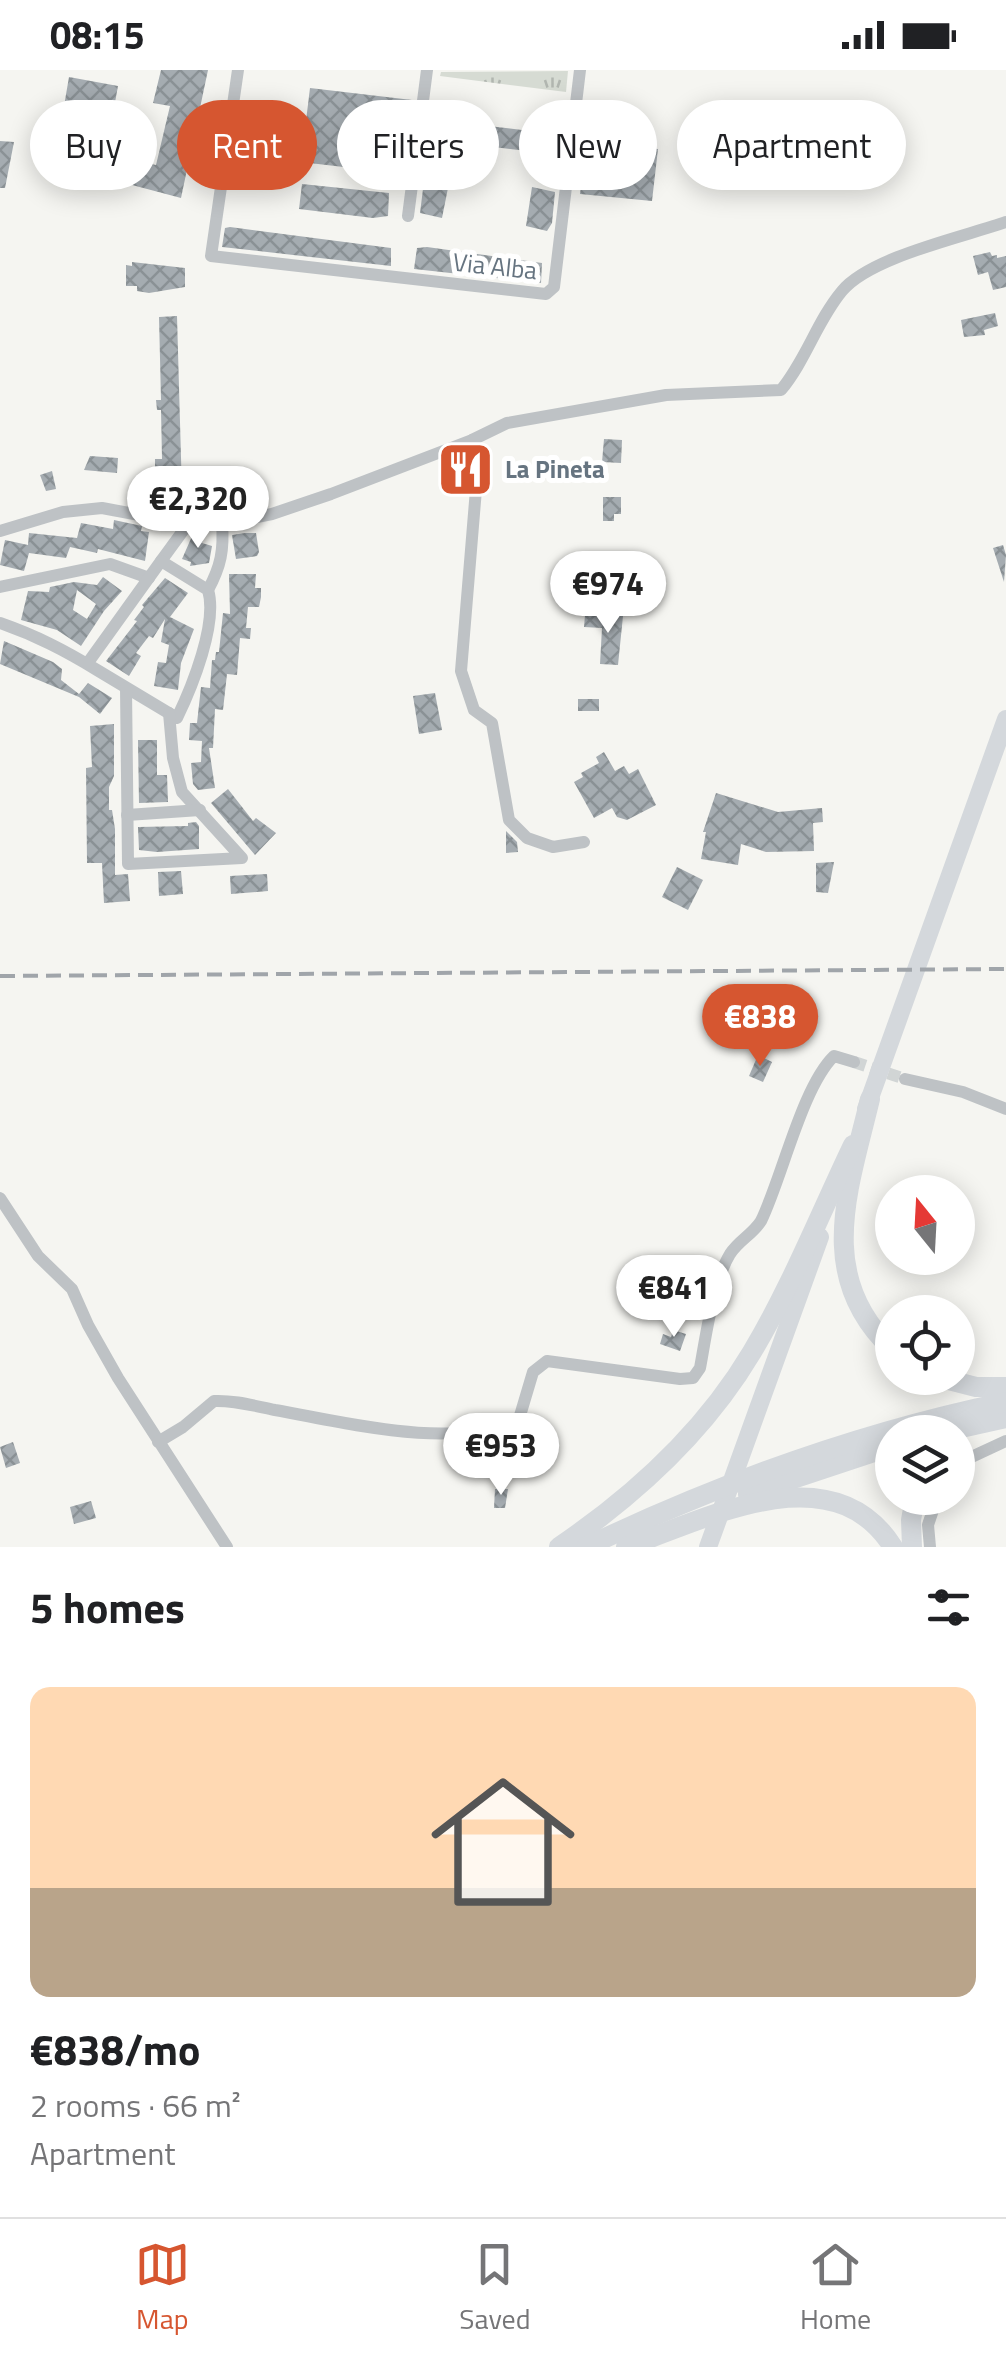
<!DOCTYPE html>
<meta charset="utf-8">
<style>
body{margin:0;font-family:"Titillium Web",sans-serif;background:#f6f6f6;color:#202124;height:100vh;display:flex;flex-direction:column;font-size:38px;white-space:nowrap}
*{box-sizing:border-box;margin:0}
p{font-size:32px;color:#757577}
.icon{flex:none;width:55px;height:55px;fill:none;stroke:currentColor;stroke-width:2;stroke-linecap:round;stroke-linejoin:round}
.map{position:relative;height:1477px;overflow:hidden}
.drawer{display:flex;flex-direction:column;background:#fff;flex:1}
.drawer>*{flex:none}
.guide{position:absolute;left:30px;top:30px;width:948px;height:90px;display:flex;gap:20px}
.needle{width:65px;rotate:342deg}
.fabs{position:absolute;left:875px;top:1105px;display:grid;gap:20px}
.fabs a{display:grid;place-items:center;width:100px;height:100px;border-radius:50%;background:#fff;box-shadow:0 5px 25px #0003;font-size:50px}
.price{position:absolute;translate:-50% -85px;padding:0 22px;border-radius:35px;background:#fff;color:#222;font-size:32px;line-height:65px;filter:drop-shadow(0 2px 5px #0008)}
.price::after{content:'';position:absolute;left:50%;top:60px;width:30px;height:22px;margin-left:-15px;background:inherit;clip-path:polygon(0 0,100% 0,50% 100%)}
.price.on{background:#d65630;color:#fff}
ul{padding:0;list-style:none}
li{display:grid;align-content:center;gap:20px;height:530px;padding:0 30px}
li span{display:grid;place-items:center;height:310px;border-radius:20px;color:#555}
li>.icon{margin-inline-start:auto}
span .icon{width:180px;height:180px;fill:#fffc;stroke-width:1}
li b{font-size:42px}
h2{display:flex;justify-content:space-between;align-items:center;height:120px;padding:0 30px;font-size:42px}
.chip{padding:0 35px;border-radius:45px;background:#fff;box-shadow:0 5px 25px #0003;font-size:35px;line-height:90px}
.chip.on{background:#d65630;color:#fff}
.status{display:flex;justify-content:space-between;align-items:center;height:70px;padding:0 50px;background:#fff;direction:ltr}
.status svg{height:28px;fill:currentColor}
.dock{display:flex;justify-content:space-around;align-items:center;height:140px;border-top:2px solid #e0e0e0;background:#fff;font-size:28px;color:#757577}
.dock a{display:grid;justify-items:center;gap:5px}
.dock .on{color:#d65630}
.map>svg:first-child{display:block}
</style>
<div class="status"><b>08:15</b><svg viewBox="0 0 49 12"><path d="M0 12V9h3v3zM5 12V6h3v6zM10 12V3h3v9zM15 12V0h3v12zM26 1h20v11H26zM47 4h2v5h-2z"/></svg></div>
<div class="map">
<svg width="1006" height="1477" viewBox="0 0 1006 1477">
<defs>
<pattern id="grass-tufts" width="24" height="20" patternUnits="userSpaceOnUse" patternTransform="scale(2.5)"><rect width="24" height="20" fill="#d6dbd3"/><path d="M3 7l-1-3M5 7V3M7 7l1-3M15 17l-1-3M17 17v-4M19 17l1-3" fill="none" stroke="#b1b6b0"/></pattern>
<pattern id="building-cross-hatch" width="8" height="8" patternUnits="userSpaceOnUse" patternTransform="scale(2.5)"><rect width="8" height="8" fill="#a5acb1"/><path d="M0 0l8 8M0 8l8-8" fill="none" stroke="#8a9195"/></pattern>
</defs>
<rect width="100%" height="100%" fill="#f5f5f1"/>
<path fill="url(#grass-tufts)" d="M568,1L566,22L440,6L441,2Z"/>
<g fill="url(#building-cross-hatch)" fill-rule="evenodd">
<path d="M161,0H208L181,128L102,107L100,114L52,106L69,7L118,16L104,93L126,98L128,89L156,95L170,36L153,33Z"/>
<path d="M310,18L412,30L403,104L301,92Z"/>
<path d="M463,53L530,61L527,81L461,73Z"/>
<path d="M0,71L14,72L5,118H0Z"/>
<path d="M637,77L658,79L652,131L580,124L584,89L636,94Z"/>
<path d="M425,103L450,108L442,148L420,143Z"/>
<path d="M302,114L389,123L388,146L373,148L299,139Z"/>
<path d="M532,117L555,122L552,153L547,161L526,156Z"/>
<path d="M230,157L391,178V196L222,177L225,158Z"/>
<path d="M427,177L542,193L541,213L414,199L417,178Z"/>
<path d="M990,182L992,186L997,185V188L1006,186V217L993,220L988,202L978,205L973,186Z"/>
<path d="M132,192L185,198V217L149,223L137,221V216H126V195L132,196Z"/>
<path d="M995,243L998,256L984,260L985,265L964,267L961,250Z"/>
<path d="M177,246L182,423H163L162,401L155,402V389H162L161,340H157L156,330H161L159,247Z"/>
<path d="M604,369L622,370L621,393L602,392Z"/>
<path d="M90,386L118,388L117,403L84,400Z"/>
<path d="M52,401L56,419L46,421L40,405Z"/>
<path d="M603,427H621V444H614V451H603Z"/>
<path d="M114,450L142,456L141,461L149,462L145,491L98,479L97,483L70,477L66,488L29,483L24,501L0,495L5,470L28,475L29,463L77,468L81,453L113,459Z"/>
<path d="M245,463H256L259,482L257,486L236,489L232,465Z"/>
<path d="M193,464L204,465L202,473L212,476L209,493L190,496L191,492L182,489Z"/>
<path d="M1003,475L1006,485L1004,512L993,478Z"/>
<path d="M604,483L622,485L621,502H614V507H602Z"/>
<path d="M229,504H256L255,518H261V527L259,537H248L246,558H251L250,569L240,568L237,605L227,604L223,640L215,639L213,678H209L215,718L198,720L193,714L191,693L201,692L202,671L189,670L190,653H197L201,617L210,618L212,590H215L216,582H219L223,543L230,544Z"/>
<path d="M103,507L122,521L104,541L81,576L57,560L21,550L28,521L49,522L50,517L74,512L97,515ZM77,520L96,534L87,549L73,540Z"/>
<path d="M165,508L188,523L170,547L194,559L181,593L178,620L154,616L158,592L166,593L169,575L161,572L165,549L153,568L149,566L136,583L141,586L129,606L106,591L137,551L134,550L144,537L142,535Z"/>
<path d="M585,545L623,546L618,595L600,594L602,558L584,557Z"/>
<path d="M4,571L53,592L62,599L61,610L79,624L88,613L112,628L100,644L79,627L0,594Z"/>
<path d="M435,623L442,660L419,664L413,626Z"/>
<rect x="578" y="629" width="21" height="12"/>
<path d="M114,654V706L109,717V740H112L115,759V805L128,804L130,831L104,833L102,793H87L86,698L92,697L90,656Z"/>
<path d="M138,670H157V705H167L168,732L139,733Z"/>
<path d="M604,682L615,701L624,696L629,704L638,699L656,735L627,750L617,747L612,738L594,748L574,712L583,707L581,703L599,693L596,687Z"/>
<path d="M228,719L253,751L256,748L276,763L255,785L211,733Z"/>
<path d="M716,723L778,742L822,738L823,752L813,753L814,781L766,782L741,774L738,795L701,789L706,762H703Z"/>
<path d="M196,752L199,756V779L157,782L139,780L138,757L188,756V753Z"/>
<path d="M506,761L517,772L518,782L506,783Z"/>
<path d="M834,792L828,823L816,822V793Z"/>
<path d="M677,797L703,810L688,840L662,827Z"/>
<path d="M181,801L183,824L159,826L158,802Z"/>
<path d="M267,804L268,821L231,824L230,806Z"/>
<path d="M758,985L772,992L763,1012L749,1006Z"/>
<path d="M673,1260L686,1264L680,1281L660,1274L663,1264L671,1267Z"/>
<path d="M13,1372L20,1393L6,1398L0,1377Z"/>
<path d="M495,1419H508L505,1438H494Z"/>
<path d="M91,1431L96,1448L74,1454L70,1437Z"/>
</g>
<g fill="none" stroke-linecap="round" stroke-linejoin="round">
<path stroke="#d1d5d5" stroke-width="12" stroke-dasharray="12 6" stroke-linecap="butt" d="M854,992L905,1009"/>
<g stroke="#bec2c5" stroke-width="12">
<path d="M238,0L211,186L546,224L554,217L580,0"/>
<path d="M408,146L427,0"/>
<path d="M472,370L479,383L461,601L474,640L492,653L509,750L527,768L553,777L584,772"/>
<path d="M0,461L63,442L102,438L188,454L232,452L272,444L331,424L472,370L507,353L666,325L781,320C806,290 817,251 842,221C870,187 963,167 1006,152"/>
<path d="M161,491L188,454"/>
<path d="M0,517L110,494L149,508"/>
<path d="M208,520C221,496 224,480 222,453"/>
<path d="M0,553C37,566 64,580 97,600L177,648C192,617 218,553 208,520L161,491L87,594"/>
<path d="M126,618L128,794L242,788L182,722L173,688L169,643"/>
<path d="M127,745L200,740"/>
<path d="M905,1009L963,1022L1006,1039"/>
<path d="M0,1128L38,1186L72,1219L88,1255L118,1308L227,1477"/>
<path d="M158,1372L183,1357L214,1331C234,1330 255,1336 275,1340C344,1352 453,1381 519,1349L533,1302L547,1291L680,1309L693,1308L700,1298C706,1266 713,1212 730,1184C739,1170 752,1165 761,1151C782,1108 802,1017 834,986L854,992"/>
<path d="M958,1398L965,1390L1006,1371"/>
<path d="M930,1477L928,1455L937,1428"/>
</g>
<g stroke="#d4d8dc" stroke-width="18">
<path d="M866,1039L1006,649"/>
<path d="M708,1477L820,1167"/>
</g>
<g stroke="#d4d8dc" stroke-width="20">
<path d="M870,1029C849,1118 814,1206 892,1279"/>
<path d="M941,1308L976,1317H1006"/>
<path d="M943,1362L1006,1348"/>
<path d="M748,1424L892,1376"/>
<path d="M559,1477C634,1426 705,1361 752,1282C791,1217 820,1144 853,1075"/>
<path d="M586,1477C720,1413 861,1362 1006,1332"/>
<path d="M626,1477C707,1449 832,1381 893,1477"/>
<path d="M912,1477L911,1450L915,1428"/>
</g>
<path stroke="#a0a5aa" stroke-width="4" stroke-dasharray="15 8" stroke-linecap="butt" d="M0,906L1006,899"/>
</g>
<defs>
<symbol id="restaurant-square" viewBox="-11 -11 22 22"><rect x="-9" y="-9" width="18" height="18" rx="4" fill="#d65630" stroke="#fff"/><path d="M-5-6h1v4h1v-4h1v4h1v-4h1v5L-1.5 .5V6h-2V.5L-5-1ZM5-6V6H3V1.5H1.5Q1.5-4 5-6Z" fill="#fff"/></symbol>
</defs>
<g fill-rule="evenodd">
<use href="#restaurant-square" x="434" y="368" width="63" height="63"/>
</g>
<g text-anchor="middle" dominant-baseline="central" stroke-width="10" stroke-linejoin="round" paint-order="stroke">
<g font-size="25" fill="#667480" stroke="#fff">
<text transform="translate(495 196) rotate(6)">Via Alba</text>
</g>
<g font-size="25" font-weight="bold" fill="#667480" stroke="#fff" text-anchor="start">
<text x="505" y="399">La Pineta</text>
</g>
</g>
</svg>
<div class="fabs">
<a><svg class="needle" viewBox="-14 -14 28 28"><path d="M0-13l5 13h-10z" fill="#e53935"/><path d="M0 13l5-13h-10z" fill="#757577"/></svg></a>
<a><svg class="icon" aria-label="locate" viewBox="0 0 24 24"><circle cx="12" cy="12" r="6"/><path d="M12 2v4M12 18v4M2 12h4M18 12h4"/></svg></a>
<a><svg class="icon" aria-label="layers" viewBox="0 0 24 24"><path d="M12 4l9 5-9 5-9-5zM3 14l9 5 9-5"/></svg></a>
</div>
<b class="price" style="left:198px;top:481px">€2,320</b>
<b class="price" style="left:608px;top:566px">€974</b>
<b class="price on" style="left:760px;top:999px">€838</b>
<b class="price" style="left:674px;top:1270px">€841</b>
<b class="price" style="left:501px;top:1428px">€953</b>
<div class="guide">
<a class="chip">Buy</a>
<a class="chip on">Rent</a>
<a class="chip">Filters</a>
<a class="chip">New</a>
<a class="chip">Apartment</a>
</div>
</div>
<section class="drawer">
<h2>5 homes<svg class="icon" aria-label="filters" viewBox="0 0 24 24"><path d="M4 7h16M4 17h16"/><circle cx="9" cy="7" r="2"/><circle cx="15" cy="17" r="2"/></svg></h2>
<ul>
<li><span style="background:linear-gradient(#ffd9b3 65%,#b9a48a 0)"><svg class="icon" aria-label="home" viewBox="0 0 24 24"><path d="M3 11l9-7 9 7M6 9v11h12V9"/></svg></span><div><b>€838/mo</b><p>2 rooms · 66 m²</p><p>Apartment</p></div></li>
</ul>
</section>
<nav class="dock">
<a class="on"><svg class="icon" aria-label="map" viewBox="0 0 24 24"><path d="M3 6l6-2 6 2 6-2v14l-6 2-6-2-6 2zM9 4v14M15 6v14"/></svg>Map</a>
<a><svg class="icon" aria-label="saved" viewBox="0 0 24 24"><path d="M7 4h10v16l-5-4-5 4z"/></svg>Saved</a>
<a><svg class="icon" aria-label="home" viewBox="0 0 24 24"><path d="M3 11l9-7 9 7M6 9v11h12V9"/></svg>Home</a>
</nav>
